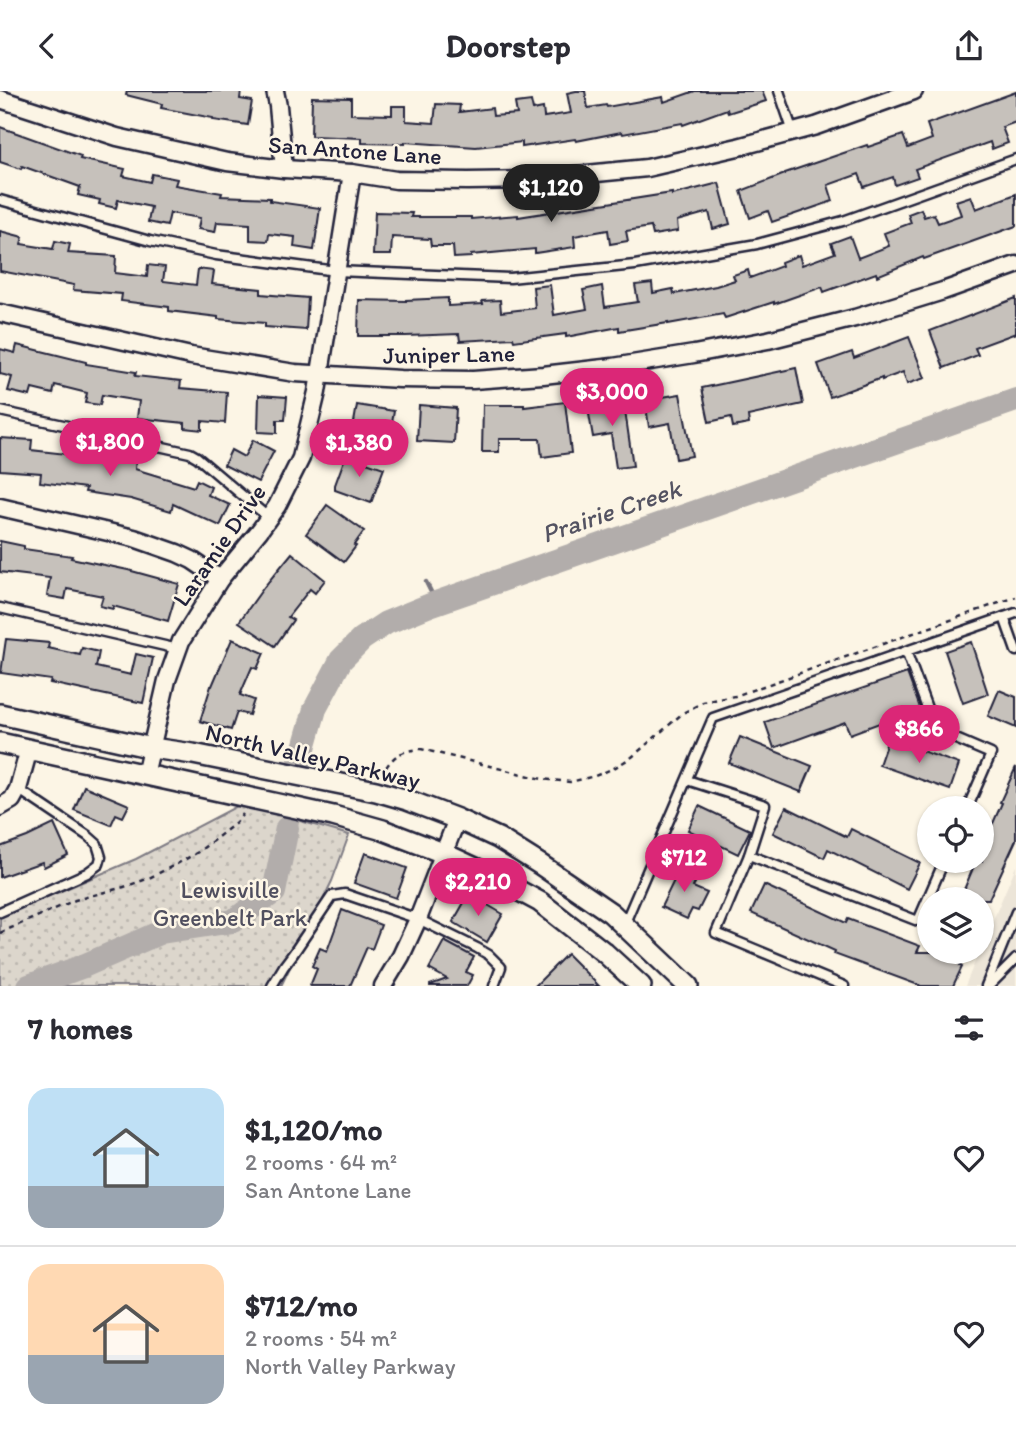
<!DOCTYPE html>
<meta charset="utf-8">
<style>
body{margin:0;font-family:Itim,sans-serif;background:#f7f7f7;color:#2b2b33;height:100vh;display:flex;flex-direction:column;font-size:26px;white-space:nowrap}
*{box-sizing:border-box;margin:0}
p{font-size:23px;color:#7c7c81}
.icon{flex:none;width:38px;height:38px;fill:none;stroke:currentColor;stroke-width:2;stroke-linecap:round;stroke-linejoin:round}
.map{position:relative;height:895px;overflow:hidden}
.side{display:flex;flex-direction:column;background:#fff;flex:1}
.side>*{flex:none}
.controls{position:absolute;left:917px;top:705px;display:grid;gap:14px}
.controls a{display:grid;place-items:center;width:77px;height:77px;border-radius:50%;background:#fff;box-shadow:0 2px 5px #0004;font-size:35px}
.price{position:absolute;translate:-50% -60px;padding:0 16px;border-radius:24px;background:#db2777;color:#fff;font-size:23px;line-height:46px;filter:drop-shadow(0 2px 4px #0008)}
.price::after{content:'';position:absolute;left:50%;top:42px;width:21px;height:16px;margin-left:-10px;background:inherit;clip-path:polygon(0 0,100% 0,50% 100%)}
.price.selected{background:#222;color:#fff}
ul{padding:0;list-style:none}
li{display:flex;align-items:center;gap:21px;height:175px;padding:0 28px}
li+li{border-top:2px solid #e1e1e2}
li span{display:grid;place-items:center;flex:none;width:196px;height:140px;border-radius:21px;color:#555}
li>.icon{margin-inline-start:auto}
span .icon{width:84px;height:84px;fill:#fffc;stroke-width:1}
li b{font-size:30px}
h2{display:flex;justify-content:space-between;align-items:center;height:84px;padding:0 28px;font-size:30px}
header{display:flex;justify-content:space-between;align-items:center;height:91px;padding:0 28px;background:#fff;font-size:32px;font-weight:700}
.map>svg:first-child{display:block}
</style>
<header><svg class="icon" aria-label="back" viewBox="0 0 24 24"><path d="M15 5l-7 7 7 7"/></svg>Doorstep<svg class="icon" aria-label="share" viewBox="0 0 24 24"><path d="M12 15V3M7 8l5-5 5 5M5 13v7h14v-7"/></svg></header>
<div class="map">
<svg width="1016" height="895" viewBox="0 0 1016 895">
<defs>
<pattern id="park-dots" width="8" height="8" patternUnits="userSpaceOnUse" patternTransform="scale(1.75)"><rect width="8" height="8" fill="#dcd6cc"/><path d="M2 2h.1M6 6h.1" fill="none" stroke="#bcb7b0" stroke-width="1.8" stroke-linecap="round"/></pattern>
</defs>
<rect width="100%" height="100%" fill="#fcf5e5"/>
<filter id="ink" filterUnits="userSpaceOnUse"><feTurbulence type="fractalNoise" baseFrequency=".0143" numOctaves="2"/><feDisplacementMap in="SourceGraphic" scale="14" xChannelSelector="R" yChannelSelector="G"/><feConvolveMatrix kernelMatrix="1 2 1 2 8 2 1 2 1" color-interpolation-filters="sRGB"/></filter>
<g filter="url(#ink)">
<path fill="#ece5d8" d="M1016,775V895H965L979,861H982V855Z"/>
<path fill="url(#park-dots)" stroke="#7f7c84" stroke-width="2" d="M241,713L349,744L332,790L281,895H0V826L136,768Z"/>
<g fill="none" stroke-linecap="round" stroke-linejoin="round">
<path stroke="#78757e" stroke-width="4.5" d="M426,491L433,505L434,513"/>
<g stroke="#b2adab" stroke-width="24">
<path d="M300,671L315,618L341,569L362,548L386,532L430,514L1016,309"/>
<path d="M29,895L81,876L161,841L233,830L274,801L287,737"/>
</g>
</g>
<g fill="#c6c1bb" stroke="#22223b" stroke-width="2">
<path d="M127,0H241L240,8L252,10L248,34L213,29V27L161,17L162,13L126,4Z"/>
<path d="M576,0H585L588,17L606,14L607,16L663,6L664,11L695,0H762L766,10L728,22L727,18L683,34L682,32L623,43L622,41L576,50L575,48L522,56V51L476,56L405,51V53L362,52V47L311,45L312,6L351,7V23L392,24V15H406V30L434,32L436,13L460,14L459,21L492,17L493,25L517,23L515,12L531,10L533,19L543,17L544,26L571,22L567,2Z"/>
<path d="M1016,1V31L1002,36L1008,52L992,58L990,51L915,78L918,86L895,94L893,86L864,96L859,83L828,94L833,110L772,131L768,120L750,127L741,100L785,83V82L867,54L868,56L903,44L908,57L932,48L927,33Z"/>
<path d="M0,36L81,65L80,68L125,78L123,85L150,91L152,83L177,88L175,94L222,102L221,105L270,107V110L320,117L314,159L294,156L295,146L269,143L268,150L250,149V133L217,131L215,141L198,138L200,127L170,122L167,135L148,131L151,116L118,109L116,117L99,113L100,109L78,104L80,96L22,75L21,78L0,71Z"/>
<path d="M719,92L730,133L713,138L709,121L677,130L678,140L653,144L651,136L626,140L628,150L610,153L608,139L574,145L575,156L535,162V158L471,164V166L454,167L453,155H431L430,148L392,146L391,164H373L375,121L412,122L411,126H471V128L518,124V126L672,102V104Z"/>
<path d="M1016,103V135L924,168L923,166L877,185L876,182L824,201L822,196L774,213V211L725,227L723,223L668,233V232L619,240V236L566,246V243L514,250L513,247L460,250L459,243L406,245H358L359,209L406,210V209L448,207V215L483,213L482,210L500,209L501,221L535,217L533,196L550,194L554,224L587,218L583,199L602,195L605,216L638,211L635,194L652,192L653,202L673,198L674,203L716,195L735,189L733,184L748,179L750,187L782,175L781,171L799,164L802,174L835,162L831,152L850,145L858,167L889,155L884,142L911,132L908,123L921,118L924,126L934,123L938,132L961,124L956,110L971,105L976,118Z"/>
<path d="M0,140L23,146L21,153L53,158L55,150L70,153L68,162L116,165L115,182L147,186L148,174L165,176L163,190L196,194L198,178L214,180L212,193L261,198V203L308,207L306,239L265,236V232L218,228V226L169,220V216L121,210L122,203L73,199L74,194L0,180Z"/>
<path d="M1016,207V242L975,257L978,264L944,277L930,240Z"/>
<path d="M909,246L925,287L907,293L903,281L882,289V287L830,306L818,273L852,261L854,267Z"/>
<path d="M17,254L86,271V273L136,281L135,285L181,290L180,297L227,301L225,332L202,330V339L185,337V332L137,327L139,310L102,304L100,314L85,312L87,302L55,294L53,303L32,298L30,305L8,300L12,286L0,283V258L15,262Z"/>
<path d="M796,277L803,313L748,325L749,333L733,336L731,326L709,331L702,297Z"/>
<path d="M680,303L692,365L676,368L670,332L649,336L645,309Z"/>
<path d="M259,304L287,306L285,329H277V342L258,341Z"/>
<path d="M623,306L633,375L616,377L611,343L593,346L587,312Z"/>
<path d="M565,311L571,362L542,366L540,348H499V361H482L483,314H524V316Z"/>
<path d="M357,314L394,320L391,338L403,340L400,357L351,349Z"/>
<path d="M419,314L456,317L454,352L417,350Z"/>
<path d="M0,347L32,349L31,359L66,363L67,354L108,362L107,364L136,368L135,378L194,396L197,389L211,396L208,404L230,414L220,435L173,413L171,420L131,408L85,401L86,397L40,391L41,382L0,379Z"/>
<path d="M253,349L274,360L258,391L224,374L231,359L244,366Z"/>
<path d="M346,364L384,377L371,412L335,399V394Z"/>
<path d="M327,414L364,440L354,454L356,455L344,471L306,443Z"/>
<path d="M0,450L24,455V458L72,465L71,467L128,479L179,493L168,530L113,515V518L100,515L103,505L67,498L65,508L47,505L50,487L0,481Z"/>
<path d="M292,462L325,489L315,502L310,498L288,526L293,529L275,555L239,531L264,496Z"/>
<path d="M6,548L49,552L48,557L80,564L82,557L99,561L96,576L131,584L136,563L153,567L143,612L50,592L51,589L1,582Z"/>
<path d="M232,548L264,562L257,578L252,576L240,604L254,609L249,624L237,621L231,639L200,630L211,595H212Z"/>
<path d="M971,551L988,603L963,612L945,560Z"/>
<path d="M907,582L920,617L850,643L845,631L774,657L765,631Z"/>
<path d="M999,599L1016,606V637L988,625Z"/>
<path d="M740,646L812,675L801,701L729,672Z"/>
<path d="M888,648L959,673L950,699L879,674Z"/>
<path d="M1016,676V749L989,808H960L976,770H982V757L1002,712L1000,711Z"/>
<path d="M84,695L129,714L123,726L116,723L111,734L74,719Z"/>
<path d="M699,715L750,739L738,763L688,739Z"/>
<path d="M786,716L847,746L851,738L920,772L907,798L828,758L824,767L773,742Z"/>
<path d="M54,733L68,764L44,776L42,771L0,786V756L27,746Z"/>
<path d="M365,762L407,777L396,807L354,792Z"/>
<path d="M681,775L699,784L693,796L707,802L698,820L692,818L687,828L661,816Z"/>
<path d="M764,794L846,832L848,828L920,855L917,861H966L960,875L962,876L953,895H921L834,863L835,860L751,822Z"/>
<path d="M469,803L503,823L487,851L453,831Z"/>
<path d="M342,819L381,834L372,858L367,856L350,895H310L317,878L312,875L320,857L327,860Z"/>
<path d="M444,850L474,866L466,881L473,884L467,895H430V894L447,888L429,878Z"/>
<path d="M567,863L599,895H535Z"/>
</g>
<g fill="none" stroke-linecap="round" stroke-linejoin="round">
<defs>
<g id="service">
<path d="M779,0L793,41"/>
<path d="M0,109L150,150L216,164L336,180L510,187L635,174L757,153L843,130L1016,68"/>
<path d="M0,320L190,362L197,366L269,427"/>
<path d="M0,517L178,558"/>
<path d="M1004,526L1016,560"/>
<path d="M906,560L935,639L991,663L967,718"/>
<path d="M687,689L765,714L749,764L716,842L844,895"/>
<path d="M749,764L918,830L944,770"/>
<path d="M0,821L87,782L99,773L101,766L97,753L88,745L18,698"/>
<path d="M624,834L713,627L1016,522"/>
<path d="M272,895L284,875L293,863L332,805L345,803L418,828L477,857L489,864L501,876L494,895"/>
<path d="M986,895L1016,821"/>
<path d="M989,895L1016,868"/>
</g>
<g id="minor">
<path d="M275,0L278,15L284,78"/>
<path d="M0,8L117,46L227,71L284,78L352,82L396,89L468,90L526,89L647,77L738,56L816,35L914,0"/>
<path d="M0,222L191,265L295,282L400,288L473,289L543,284L613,276L694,263L768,249L855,227L943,200L1016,174"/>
<path d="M0,416L134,447L177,462L192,469L220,488"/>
<path d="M145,684L167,589L181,550L220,488L260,439L277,415L301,367L317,301L352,82"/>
<path d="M0,716L12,709L18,698L29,658"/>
<path d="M383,895L401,865L418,828L457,728"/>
</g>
<g id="tertiary">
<path d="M0,623L152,657L193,663L376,700L407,709L457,728L498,747L541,774L611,822L688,895"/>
<path d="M0,652L333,725L383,739L443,762L486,782L540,811L605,862L641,895"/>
</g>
</defs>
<use href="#service" stroke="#22223b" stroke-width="13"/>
<use href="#minor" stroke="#22223b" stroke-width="21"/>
<use href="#tertiary" stroke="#22223b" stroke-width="24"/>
<g stroke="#22223b" stroke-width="2.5" stroke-dasharray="5 5" stroke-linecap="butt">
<path d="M381,685C392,665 399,660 421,658L542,688L570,691L595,685L614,677L632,666L683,622L703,611L735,605L1016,506"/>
<path d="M0,842L75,809L124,796L147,788L177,773L198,761L236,732L243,723"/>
</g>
<use href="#service" stroke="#fcf5e5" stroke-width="8"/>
<use href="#minor" stroke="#fcf5e5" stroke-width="16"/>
<use href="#tertiary" stroke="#fcf5e5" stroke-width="19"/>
</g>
</g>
<g text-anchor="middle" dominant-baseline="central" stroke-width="5" stroke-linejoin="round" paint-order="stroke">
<g font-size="24" fill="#22223b" stroke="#fcf5e5">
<text transform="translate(355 59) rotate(4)">San Antone Lane</text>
<text transform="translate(449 263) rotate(-1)">Juniper Lane</text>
<text transform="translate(219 454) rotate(-55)">Laramie Drive</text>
<text transform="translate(313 665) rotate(13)">North Valley Parkway</text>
</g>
<g font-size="24" fill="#504f5f" stroke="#fcf5e5">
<text x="230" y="798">Lewisville<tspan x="230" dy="28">Greenbelt Park</tspan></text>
</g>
<g font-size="26" font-style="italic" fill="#545362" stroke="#fcf5e5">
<text transform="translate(611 420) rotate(-19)">Prairie Creek</text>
</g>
</g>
</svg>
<div class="controls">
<a><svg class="icon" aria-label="locate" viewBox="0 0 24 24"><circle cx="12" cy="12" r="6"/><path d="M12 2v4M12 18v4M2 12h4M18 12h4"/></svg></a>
<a><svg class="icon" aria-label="layers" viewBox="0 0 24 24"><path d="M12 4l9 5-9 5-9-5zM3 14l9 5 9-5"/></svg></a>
</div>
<b class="price selected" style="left:551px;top:133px">$1,120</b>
<b class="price" style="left:612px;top:337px">$3,000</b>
<b class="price" style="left:110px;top:387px">$1,800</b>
<b class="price" style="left:359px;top:388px">$1,380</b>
<b class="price" style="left:919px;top:674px">$866</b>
<b class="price" style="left:684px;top:803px">$712</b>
<b class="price" style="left:478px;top:827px">$2,210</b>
</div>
<section class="side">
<h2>7 homes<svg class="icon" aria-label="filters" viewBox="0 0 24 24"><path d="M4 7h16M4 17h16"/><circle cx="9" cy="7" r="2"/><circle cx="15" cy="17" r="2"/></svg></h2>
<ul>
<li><span style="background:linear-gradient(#bfe0f5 70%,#9aa5b1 0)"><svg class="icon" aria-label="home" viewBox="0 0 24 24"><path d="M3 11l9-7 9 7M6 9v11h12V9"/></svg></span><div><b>$1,120/mo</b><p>2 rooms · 64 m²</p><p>San Antone Lane</p></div><svg class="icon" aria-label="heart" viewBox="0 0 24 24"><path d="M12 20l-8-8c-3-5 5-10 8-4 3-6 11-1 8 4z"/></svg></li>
<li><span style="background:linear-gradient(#ffd9b3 65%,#9aa5b1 0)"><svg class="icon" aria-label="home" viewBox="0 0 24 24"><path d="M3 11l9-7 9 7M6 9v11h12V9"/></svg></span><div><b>$712/mo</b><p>2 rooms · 54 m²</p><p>North Valley Parkway</p></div><svg class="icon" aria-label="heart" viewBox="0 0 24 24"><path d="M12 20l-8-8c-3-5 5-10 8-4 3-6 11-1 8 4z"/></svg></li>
</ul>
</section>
